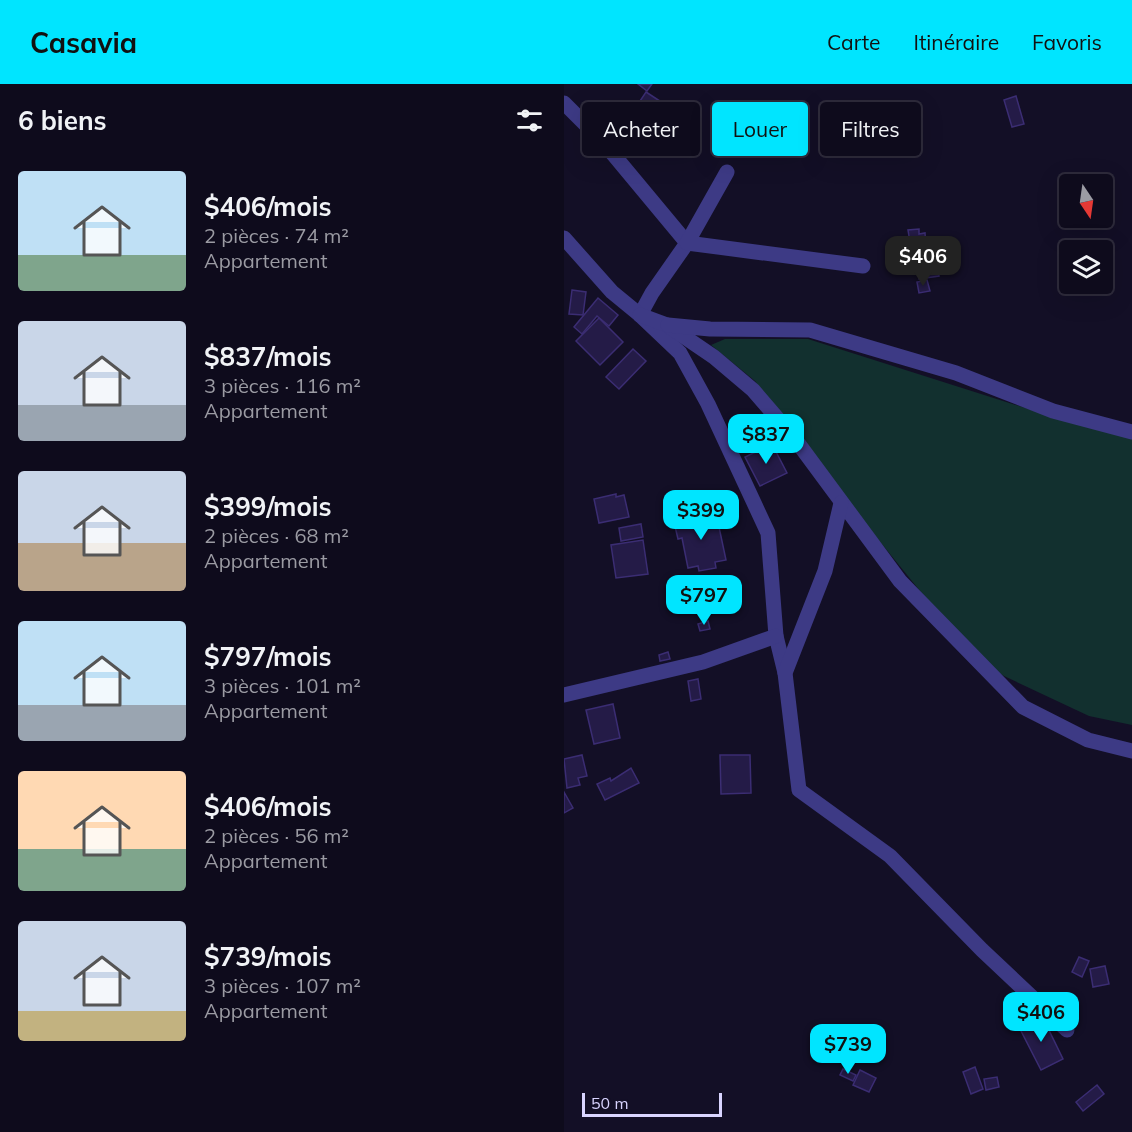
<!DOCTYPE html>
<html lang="fr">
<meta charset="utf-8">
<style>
body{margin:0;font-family:Mulish,sans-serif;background:#1c1929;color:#f1f3f6;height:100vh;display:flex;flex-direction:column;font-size:22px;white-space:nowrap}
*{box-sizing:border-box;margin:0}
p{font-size:20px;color:#9b9ba3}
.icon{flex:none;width:33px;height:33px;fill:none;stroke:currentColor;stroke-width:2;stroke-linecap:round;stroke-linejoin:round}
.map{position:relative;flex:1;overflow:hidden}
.drawer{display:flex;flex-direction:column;background:#0e0b1c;width:564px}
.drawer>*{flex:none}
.guide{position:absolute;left:18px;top:18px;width:459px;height:54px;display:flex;gap:12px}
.needle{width:39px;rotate:167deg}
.tools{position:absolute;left:495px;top:90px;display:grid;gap:12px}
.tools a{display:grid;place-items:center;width:54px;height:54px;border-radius:6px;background:#0e0b1c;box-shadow:0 6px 24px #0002,0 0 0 2px #2e2b3b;font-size:30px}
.scale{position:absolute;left:18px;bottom:15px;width:140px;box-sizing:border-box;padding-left:6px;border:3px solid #d9d4ff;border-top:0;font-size:16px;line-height:21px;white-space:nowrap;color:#d9d4ff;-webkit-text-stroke:4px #130f26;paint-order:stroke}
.price{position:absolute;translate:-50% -51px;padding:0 14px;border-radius:12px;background:#00e5ff;color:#111;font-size:20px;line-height:39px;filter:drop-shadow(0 2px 3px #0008)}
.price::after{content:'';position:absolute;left:50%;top:36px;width:18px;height:14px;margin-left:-9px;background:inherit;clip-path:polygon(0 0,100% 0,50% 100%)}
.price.on{background:#222;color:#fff}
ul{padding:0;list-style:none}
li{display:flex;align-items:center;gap:18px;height:150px;padding:0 18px}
li span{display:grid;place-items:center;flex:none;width:168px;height:120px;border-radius:6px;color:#555}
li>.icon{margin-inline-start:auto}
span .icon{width:72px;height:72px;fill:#fffc;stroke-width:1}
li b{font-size:26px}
h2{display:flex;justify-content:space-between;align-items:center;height:72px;padding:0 18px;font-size:26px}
.pill{padding:0 21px;border-radius:6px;background:#0e0b1c;box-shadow:0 6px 24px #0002,0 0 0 2px #2e2b3b;font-size:21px;line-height:54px}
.pill.on{background:#00e5ff;color:#111}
header{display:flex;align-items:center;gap:36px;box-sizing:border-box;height:84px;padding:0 30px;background:#00e5ff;color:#111}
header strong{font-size:28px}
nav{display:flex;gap:33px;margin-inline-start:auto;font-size:21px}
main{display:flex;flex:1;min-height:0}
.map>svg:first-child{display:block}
</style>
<header>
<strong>Casavia</strong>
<nav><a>Carte</a><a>Itinéraire</a><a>Favoris</a></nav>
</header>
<main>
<section class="drawer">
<h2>6 biens<svg class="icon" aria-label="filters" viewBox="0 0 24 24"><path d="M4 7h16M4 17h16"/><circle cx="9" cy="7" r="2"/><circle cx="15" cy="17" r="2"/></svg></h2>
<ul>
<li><span style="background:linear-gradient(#bfe0f5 70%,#7fa58c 0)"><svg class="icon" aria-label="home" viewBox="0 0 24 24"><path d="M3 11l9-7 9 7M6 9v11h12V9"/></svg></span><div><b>$406/mois</b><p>2 pièces · 74 m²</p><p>Appartement</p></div></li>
<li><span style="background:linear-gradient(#c9d6e8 70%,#9aa5b1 0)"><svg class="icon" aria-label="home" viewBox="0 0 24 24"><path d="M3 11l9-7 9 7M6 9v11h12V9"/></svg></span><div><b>$837/mois</b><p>3 pièces · 116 m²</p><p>Appartement</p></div></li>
<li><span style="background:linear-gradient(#c9d6e8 60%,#b9a48a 0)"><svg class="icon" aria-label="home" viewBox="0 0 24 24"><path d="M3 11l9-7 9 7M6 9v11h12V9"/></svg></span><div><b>$399/mois</b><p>2 pièces · 68 m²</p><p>Appartement</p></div></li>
<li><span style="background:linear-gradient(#bfe0f5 70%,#9aa5b1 0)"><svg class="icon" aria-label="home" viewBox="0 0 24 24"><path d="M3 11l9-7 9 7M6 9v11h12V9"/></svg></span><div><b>$797/mois</b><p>3 pièces · 101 m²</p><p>Appartement</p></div></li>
<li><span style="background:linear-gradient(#ffd9b3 65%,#7fa58c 0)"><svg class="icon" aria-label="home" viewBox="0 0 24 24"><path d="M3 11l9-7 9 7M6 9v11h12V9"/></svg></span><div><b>$406/mois</b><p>2 pièces · 56 m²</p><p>Appartement</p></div></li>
<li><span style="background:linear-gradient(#c9d6e8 75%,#c2b280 0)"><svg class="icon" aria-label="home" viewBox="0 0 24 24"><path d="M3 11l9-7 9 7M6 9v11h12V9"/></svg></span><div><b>$739/mois</b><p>3 pièces · 107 m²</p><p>Appartement</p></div></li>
</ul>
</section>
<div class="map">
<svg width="568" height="1048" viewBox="0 0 568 1048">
<rect width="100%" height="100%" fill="#130f26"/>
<path fill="#12302f" d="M161,255H244L477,329L568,352V641L525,632L440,592L409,572L256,384L191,297L147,261Z"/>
<g fill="#241b47" stroke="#3b2d73" stroke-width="1.5">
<path d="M74,0H88L83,7Z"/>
<path d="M82,8L108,25L100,37L74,20Z"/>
<path d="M452,12L460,40L448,43L440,16Z"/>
<path d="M49,19L58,27L53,33L44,25Z"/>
<path d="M355,145V150L361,149L362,163L347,165L344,146Z"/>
<path d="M371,164L375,192L355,195L351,168Z"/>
<path d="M363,196L366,207L355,209L353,198Z"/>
<path d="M8,206L22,208L19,231L5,230Z"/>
<path d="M34,214L54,231L45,242L33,232L18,250L10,243Z"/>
<path d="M35,234L59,258L36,281L12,257Z"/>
<path d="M69,265L82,277L55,305L42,293Z"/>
<path d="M208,360L223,389L196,402L181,373Z"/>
<path d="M52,410V413L60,411L65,433L35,439L30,415Z"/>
<path d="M152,429L162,476L151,478L152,484L135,487L134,482L124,484L118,454L114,455L110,438Z"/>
<path d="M77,440L79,453L57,457L55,444Z"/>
<path d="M79,456L84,490L52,494L47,461Z"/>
<path d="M144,537L146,545L136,547L134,540Z"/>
<path d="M104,568L106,575L96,577L95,571Z"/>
<path d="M134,595L137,615L127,617L124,597Z"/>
<path d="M49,620L56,654L30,660L22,626Z"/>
<path d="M18,671L23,692L14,694L16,701L3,704L0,675Z"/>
<path d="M156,671H186L187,709L157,710Z"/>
<path d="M67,684L75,699L41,716L33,700L46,694L47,697Z"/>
<path d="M0,708L9,724L0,729Z"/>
<path d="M515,873L525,877L518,893L508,888Z"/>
<path d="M541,882L545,900L529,903L526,885Z"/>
<path d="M478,932L499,975L477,986L455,943Z"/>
<path d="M411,983L419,1005L407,1010L399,988Z"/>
<path d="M279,985L292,991L289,997L276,991Z"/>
<path d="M296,986L312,994L305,1008L289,1001Z"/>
<path d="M433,993L435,1003L422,1006L420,995Z"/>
<path d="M533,1001L540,1010L519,1027L512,1018Z"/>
</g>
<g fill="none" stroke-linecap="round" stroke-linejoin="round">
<g stroke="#3d3a85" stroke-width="15">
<path d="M0,19L39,58L123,159L88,209L76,231"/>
<path d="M163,88L123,159L299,182"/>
<path d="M0,154L48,208L76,231L116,269L144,320L204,449L212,552L221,589"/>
<path d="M76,231L103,241L150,273L189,306L231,355L336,497L459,623L524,656L568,667"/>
<path d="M104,241L146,245L246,246L392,289L489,327L568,348"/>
<path d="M277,419L261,487L221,589L235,706L326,772L418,866L503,946"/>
<path d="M0,611L139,578L212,552"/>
</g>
</g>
</svg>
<div class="tools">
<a><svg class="needle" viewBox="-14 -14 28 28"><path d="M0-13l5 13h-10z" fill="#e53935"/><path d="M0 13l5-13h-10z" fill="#9b9ba3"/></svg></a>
<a><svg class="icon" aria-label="layers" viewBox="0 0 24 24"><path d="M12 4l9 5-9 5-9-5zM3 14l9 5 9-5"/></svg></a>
</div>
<div class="scale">50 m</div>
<b class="price on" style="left:359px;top:203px">$406</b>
<b class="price" style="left:202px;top:381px">$837</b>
<b class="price" style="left:137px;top:457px">$399</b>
<b class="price" style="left:140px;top:542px">$797</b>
<b class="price" style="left:477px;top:959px">$406</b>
<b class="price" style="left:284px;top:991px">$739</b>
<div class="guide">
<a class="pill">Acheter</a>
<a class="pill on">Louer</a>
<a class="pill">Filtres</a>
</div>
</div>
</main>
